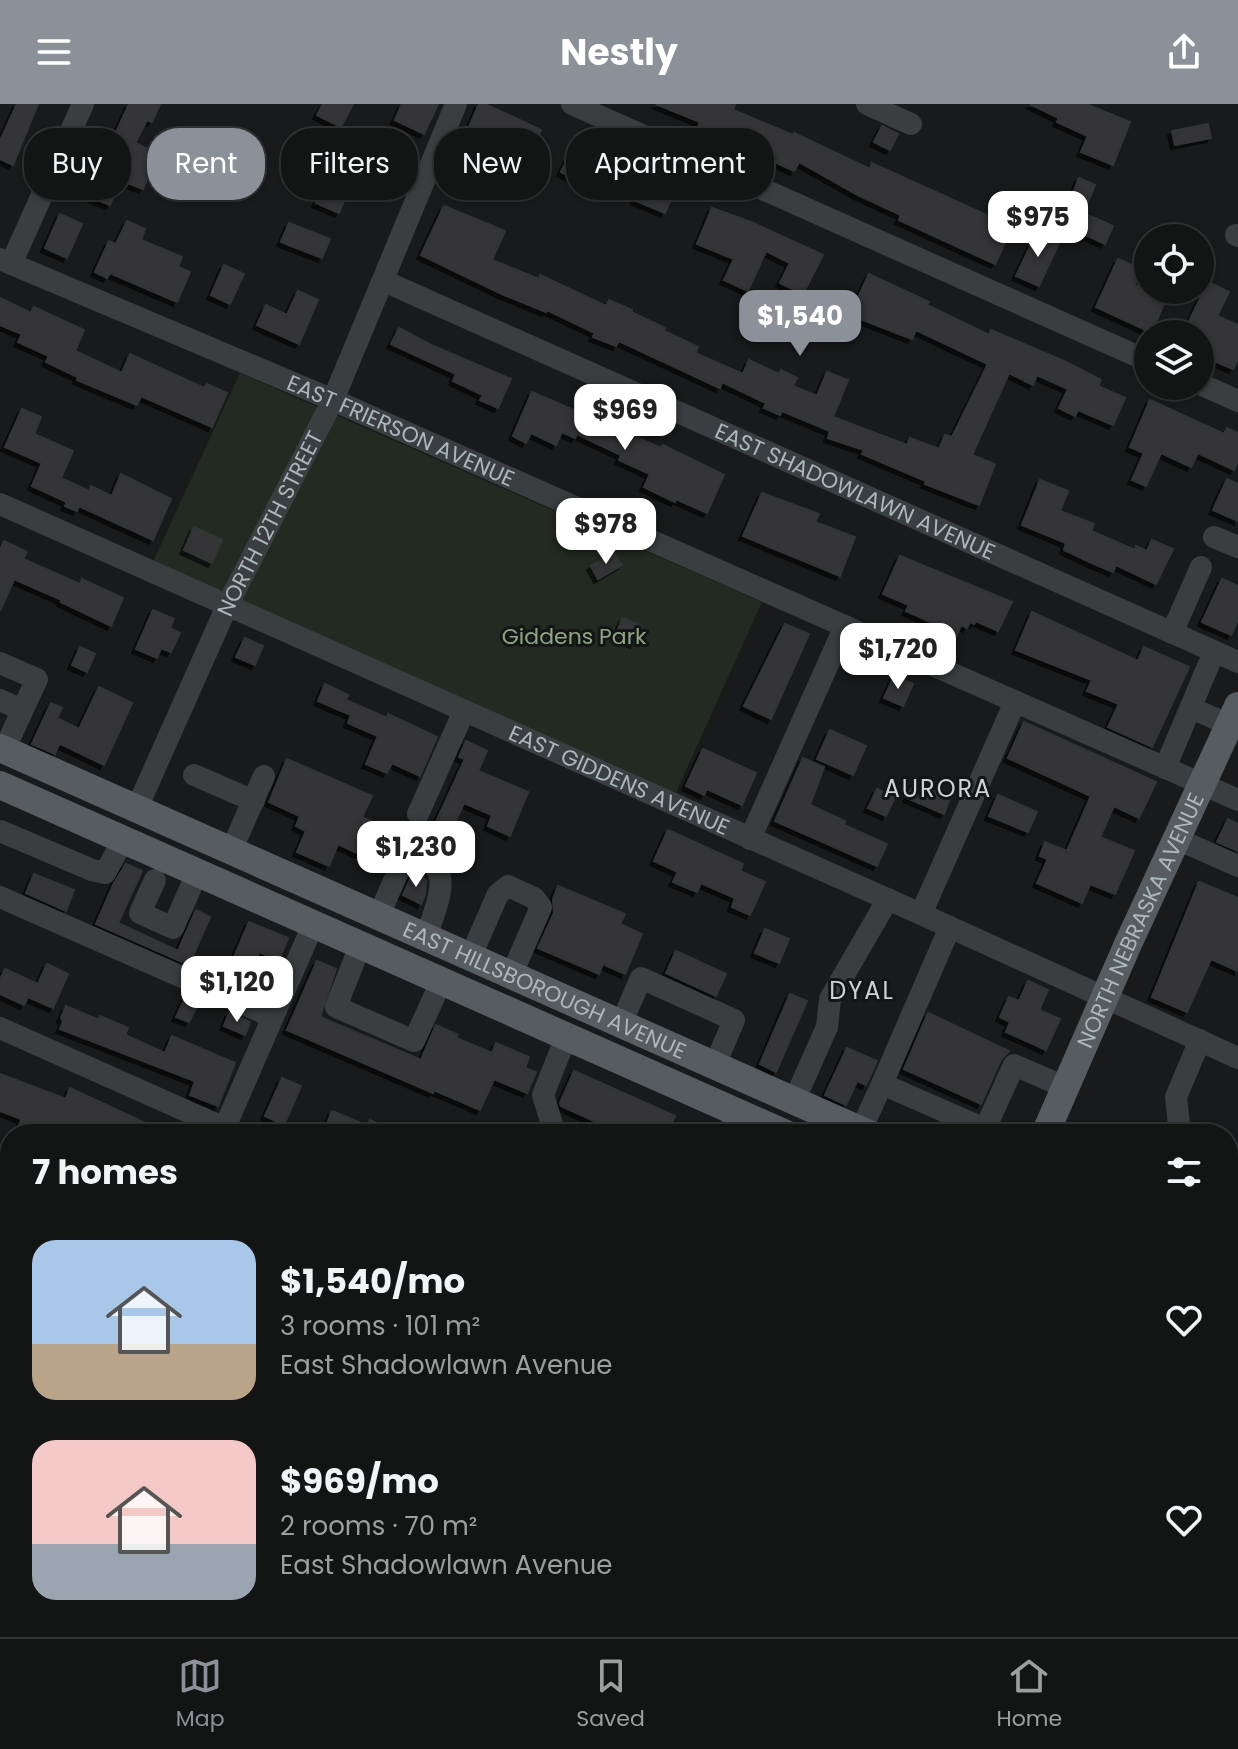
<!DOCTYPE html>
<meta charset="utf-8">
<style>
body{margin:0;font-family:Poppins,sans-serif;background:#202122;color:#f1f3f6;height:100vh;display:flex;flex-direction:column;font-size:30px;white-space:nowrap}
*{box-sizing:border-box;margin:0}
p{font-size:26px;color:#9d9ea0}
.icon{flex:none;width:44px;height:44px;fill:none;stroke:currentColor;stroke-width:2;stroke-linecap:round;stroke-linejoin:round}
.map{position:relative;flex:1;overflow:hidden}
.details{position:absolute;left:0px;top:1020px;width:1238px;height:514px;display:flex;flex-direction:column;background:#131414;border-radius:32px 32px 0 0;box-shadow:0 2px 6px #0004,0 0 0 2px #323334}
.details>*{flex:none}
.hud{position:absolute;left:24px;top:24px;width:800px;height:72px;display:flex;gap:16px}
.buttons{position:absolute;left:1134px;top:120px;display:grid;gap:16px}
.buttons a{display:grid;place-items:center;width:80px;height:80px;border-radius:50%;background:#131414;box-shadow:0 2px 6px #0004,0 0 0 2px #323334;font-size:40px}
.price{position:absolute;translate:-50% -68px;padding:0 18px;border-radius:16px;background:#fff;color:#222;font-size:26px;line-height:52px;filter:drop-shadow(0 2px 4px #0008)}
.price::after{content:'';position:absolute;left:50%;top:48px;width:24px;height:18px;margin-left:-12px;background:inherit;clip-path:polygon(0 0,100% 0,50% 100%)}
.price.selected{background:#8c9099;color:#fff}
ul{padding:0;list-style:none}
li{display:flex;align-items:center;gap:24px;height:200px;padding:0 32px}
li span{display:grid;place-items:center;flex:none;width:224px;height:160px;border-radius:24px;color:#555}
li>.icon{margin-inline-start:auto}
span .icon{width:96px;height:96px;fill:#fffc;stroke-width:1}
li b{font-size:34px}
h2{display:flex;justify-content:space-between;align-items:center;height:96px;padding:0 32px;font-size:34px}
.chip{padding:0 28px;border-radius:32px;background:#131414;box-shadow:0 2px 6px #0004,0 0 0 2px #323334;font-size:28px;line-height:72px}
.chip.selected{background:#8c9099;color:#fff}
header{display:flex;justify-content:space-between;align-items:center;height:104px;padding:0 32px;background:#8c9099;color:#fff;font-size:36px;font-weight:700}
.tabs{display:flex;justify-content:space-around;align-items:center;height:112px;border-top:2px solid #323334;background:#131414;font-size:22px;color:#9d9ea0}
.tabs a{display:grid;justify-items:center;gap:4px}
.tabs .selected{color:#8c9099}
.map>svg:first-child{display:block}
</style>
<header><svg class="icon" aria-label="menu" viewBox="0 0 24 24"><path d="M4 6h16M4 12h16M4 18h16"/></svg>Nestly<svg class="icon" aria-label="share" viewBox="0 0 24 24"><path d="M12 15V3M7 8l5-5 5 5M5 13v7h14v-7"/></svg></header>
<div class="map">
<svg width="1238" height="1533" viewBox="0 0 1238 1533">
<defs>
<filter id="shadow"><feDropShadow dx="-4" dy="4" stdDeviation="0" flood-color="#0009"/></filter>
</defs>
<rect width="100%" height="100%" fill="#191a1b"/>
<path fill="#232a21" d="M240,269L762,498L674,693L151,462Z"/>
<g fill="#343537" stroke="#333537" stroke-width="2" filter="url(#shadow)">
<path d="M17,0H38L13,61L0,55V37Z"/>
<path d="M129,0H160L152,18L147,16L135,39L154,48L143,71L148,73L143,85L120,76L110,101L87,92Z"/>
<path d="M323,0H353L341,23L317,11Z"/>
<path d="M402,0H438L424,30L395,16Z"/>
<path d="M479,0H485L541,26L528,54L503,42L506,35L481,24L476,35L466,30Z"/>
<path d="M656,0H735L733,6L793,31L794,29L870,65L872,59L1013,123L995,160L899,116L901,111L858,91L799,58L794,67L775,58L778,53L724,30L722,33L698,24L700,18Z"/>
<path d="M1030,0H1086L1130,18L1113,61L1081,48L1088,32L1057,18L1059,14Z"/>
<path d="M1208,20L1211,34L1175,41L1172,27Z"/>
<path d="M882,22L898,30L890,46L874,38Z"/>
<path d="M588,41L607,51L596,72L586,67L581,78L561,68L572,46L582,51Z"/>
<path d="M644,72L675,85L665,109L634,96Z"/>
<path d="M328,73L350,83L339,109L316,99Z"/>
<path d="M1079,74L1095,81L1088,98L1072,92Z"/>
<path d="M444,102L505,127L492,156L539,175L540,171L606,202L609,196L632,206L631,208L665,224L664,227L698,243L695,249L743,270L749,256L779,270L781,266L797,274L793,282L817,292L827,268L848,276L833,313L907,341L910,334L939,345L945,331L952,333L988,260L916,226L912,235L850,211L869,170L929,198L927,201L989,231L991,226L1066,258L1101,276L1098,282L1125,294L1113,321L1078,306L1075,312L1059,304L1068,285L1037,271L1033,281L1009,269L972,351L995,360L979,401L925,380L926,377L862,350L864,346L828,334L830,327L782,307L780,311L764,304L766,299L722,278L720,284L619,237L616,242L593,233L595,229L547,206L546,208L502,190L421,151Z"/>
<path d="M712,104L751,118L823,151L803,190L780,179L790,159L766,147L748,187L724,176L734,155L697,140Z"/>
<path d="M1083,109L1113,122L1105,140L1075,126Z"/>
<path d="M60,110L82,120L67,154L45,144Z"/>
<path d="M127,117L145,125L141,136L182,153L178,163L190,168L177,198L110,169L107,174L95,168L109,137L116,140Z"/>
<path d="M289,119L330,135L322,154L281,138Z"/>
<path d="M1037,128L1059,139L1039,182L1016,172Z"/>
<path d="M1118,155L1141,165L1134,181L1166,194L1152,229L1096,203Z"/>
<path d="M224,161L244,170L230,200L211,191Z"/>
<path d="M1208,178L1229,188L1217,212L1238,221V255L1233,265L1200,251V230H1183Z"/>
<path d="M298,187L318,196L299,240L257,221L266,201L287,211Z"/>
<path d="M0,194L31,209L34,203L84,226L75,247L122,269L130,250L204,284L207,280L227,289L212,323L141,292L137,301L77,276L78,273L46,258L49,252L18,238L22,230L0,221Z"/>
<path d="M399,224L431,241L511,275L498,304L480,296L483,291L453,277L456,270L391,240Z"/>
<path d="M532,288L661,344L663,341L724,371L707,409L676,395L675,398L644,383L650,370L619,356L621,351L577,330L575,334L562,328L556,341L531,329L526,339L513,332Z"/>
<path d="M1150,296L1224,330L1227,324L1238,329V357L1234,366L1198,349L1191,363L1161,349L1146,382L1132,376L1144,349L1130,343Z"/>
<path d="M22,305L41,313L34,330L73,347L61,374L89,387L91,382L112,392L121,370L171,395L153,436L79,402L77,407L65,402L67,398L32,382L42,359L5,343Z"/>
<path d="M1227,375L1238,380V417L1213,406Z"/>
<path d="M1040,376L1068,387L1060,407L1094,420L1091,427L1135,446L1136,442L1147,447L1152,436L1173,445L1156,480L1116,461L1113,468L1092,459L1064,446L1066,439L1022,421Z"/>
<path d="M762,389L819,410L815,418L855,433L840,472L743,432Z"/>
<path d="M194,423L222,436L212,459L184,446Z"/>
<path d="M4,437L27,448L23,455L80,480L82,475L123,494L111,522L61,498L62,496L14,475L0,507V446Z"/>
<path d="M614,449L622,461L598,475L591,462Z"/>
<path d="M900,452L1012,498L998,527L976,517L974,520L970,518L967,524L961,521L947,552L931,545L942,523L906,507L909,501L883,490Z"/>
<path d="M1222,475L1238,482V516L1231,531L1202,518Z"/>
<path d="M153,506L174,515L170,524L180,529L171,548L161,544L157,554L136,545Z"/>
<path d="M1032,508L1138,557L1144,543L1189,563L1152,643L1108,623L1119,600L1087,587L1092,576L1016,546Z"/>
<path d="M623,514L642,522L634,540L615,532Z"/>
<path d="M785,520L809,530L771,615L744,602Z"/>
<path d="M245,534L263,542L255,561L236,553Z"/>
<path d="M80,543L95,550L87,568L72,561Z"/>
<path d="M894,572L913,580L903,602L884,594Z"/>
<path d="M325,580L348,591L346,596L387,614L388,610L437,633L420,672L392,659L387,669L366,660L378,632L348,619L351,611L318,597Z"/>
<path d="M99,583L132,599L104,661L63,641L59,640L55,650L32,640L51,599L62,604L57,614L79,625Z"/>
<path d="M1024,618L1156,678L1139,714L1114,702L1100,733L1134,747L1115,790L1090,780L1082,799L1037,779L1048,755L1040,752L1045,738L1067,747L1091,692L1008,654Z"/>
<path d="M830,626L866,642L853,671L817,655Z"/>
<path d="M466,637L487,647L478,667L528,688L510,732L488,722L492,711L464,699L451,727L435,720L465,655L459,653Z"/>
<path d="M703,645L756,669L742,701L707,685L704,691L686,682Z"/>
<path d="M803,654L824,663L810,701L845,717L844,721L887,740L877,762L775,717Z"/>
<path d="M287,655L372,692L362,713L373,718L359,750L338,740L329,762L297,748L306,727L296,722L300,712L269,698Z"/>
<path d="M914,678L950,694L944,710L907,694Z"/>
<path d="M877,685L895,693L886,712L868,704Z"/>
<path d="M998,691L1037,708L1028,728L989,712Z"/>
<path d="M1228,715L1238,720V747L1217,738Z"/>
<path d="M668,726L743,760L740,767L765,778L750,811L732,803L735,794L701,779L697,788L673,778L678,768L654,757Z"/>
<path d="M126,760L142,767L118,819L178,847L196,806L210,813L189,861L96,820L114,779Z"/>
<path d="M413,769L426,776L425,791L421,800L403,791Z"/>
<path d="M34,770L74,786L66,807L26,789Z"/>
<path d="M1199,778L1238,794V867L1211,855L1187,908L1152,893Z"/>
<path d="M558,782L625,810L620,820L642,830L625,870L603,860L599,870L538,844L554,809L553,795Z"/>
<path d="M249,818L288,834L279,856L259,848L246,880L226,872Z"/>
<path d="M765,825L789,835L779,859L755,849Z"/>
<path d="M676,847L726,870L716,892L666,869Z"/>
<path d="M317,857L336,865L320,913L421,956L436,921L458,931L456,934L492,949L496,939L529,953L525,964L536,968L527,989L494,975L480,1006L434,986L433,989L287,926Z"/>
<path d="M47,860L68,870L53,904L28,893L24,901L0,890V876L5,865L38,880Z"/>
<path d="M1028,877L1048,886L1039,906L1060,915L1046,946L1006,928L1010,918L1000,913L1009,893L1019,897Z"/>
<path d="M790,890L807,897L776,968L760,960Z"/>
<path d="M186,892L199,898L189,918L176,913Z"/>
<path d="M66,902L99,916L100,912L128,924L125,931L165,949L172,932L235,959L218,1002L190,991L195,977L60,925L63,917L61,914Z"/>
<path d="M229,909L250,918L245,931L224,922Z"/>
<path d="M928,909L1009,947L1001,955L981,1000L904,965Z"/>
<path d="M847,944L877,957L866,981L857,977L846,1001L825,991Z"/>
<path d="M574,967L675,1012L666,1030H623L561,1002L560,999Z"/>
<path d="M0,970L66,995L70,984L169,1030H65L40,1019L36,1028L19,1021L22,1015L0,1007Z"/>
<path d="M282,974L301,982L284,1021L265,1012Z"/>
<path d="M332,1007L368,1022L370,1016L402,1030H323Z"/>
</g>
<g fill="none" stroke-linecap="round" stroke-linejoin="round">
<g stroke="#3a3e40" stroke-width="22">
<path d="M572,0L1148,257"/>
<path d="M867,0L911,20"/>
<path d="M1236,131L1238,132"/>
<path id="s1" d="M0,155L333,296L1238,696"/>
<path d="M11,160L83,0"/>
<path id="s2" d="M384,177L1238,558"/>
<path d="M1200,280L1238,297"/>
<path id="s3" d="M0,400L921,810L1238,954"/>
<path d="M1214,433L1238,443"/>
<path d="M1172,529L1201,463"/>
<path d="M0,559L37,575L4,646"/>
<path d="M0,596L22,606"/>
<path d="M1191,604L1230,621"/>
<path d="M1165,664L1214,548"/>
<path d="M194,671L254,697"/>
<path id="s4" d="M137,704L227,502L333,296L456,0"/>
<path d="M418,710L464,607"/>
<path d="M0,727L92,766L105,769L123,736"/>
<path d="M750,735L845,522"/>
<path d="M1177,735L1238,762"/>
<path d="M231,747L264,672"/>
<path d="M155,776L140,809L173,824L197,769"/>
<path d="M0,793L273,913"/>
<path d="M921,810L1015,598"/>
<path d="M378,813L402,759L412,752C460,760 435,802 426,834"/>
<path d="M360,842L336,903L414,937L441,878"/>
<path d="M470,854L498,790L508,782L534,794L541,803L511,872"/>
<path d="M621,920L641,874L734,916L715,961"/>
<path d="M0,924L238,1030"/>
<path d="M882,980L950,823"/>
<path d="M794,997L827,923L830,895L888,795"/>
<path d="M861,1026L882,980L985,1025L1014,961L1065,983"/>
<path d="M222,1030L313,821"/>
<path d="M555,1030L543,991L566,933"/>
<path d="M728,1030L737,1008"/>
<path d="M1180,1030L1176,993L1200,936"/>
<path d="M1228,1052L1238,1056"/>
<path d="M1228,1099L1238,1104"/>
<path d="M0,1180L10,1185"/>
<path d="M0,1441L10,1445"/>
<path d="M185,1524L205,1533"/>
<path d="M13,1533L16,1524"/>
<path d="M584,1533L588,1524"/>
<path d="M1092,1533L1096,1524"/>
</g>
<g stroke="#565c60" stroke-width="28">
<path id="s5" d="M0,644L869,1030"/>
<path d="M0,681L786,1030"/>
<path id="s6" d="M1045,1030L1128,840L1238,602"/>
<path d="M1228,1210L1238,1214"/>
<path d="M833,1533L837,1524"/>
</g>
<g stroke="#666e72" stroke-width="32">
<path d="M1228,1264L1238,1255"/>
<path d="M1208,1524L1212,1533"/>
</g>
</g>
<g text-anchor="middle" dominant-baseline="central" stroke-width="6" stroke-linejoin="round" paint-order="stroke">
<g font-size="22" fill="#abb7bb" stroke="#141516">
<text stroke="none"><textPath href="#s1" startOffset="436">EAST FRIERSON AVENUE</textPath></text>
<text stroke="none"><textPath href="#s2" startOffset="516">EAST SHADOWLAWN AVENUE</textPath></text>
<text stroke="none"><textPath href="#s4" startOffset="314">NORTH 12TH STREET</textPath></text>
<text stroke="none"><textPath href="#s3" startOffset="678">EAST GIDDENS AVENUE</textPath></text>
<text stroke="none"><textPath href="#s6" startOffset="234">NORTH NEBRASKA AVENUE</textPath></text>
<text stroke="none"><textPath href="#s5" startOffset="596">EAST HILLSBOROUGH AVENUE</textPath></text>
</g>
<g font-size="22" fill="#8fa682" stroke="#141516">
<text x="574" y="532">Giddens Park</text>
</g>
<g font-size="24" letter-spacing="2" fill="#ccd4d7" stroke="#141516">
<text x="938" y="684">AURORA</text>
<text x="862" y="886">DYAL</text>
</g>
</g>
</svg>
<div class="buttons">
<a><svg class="icon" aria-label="locate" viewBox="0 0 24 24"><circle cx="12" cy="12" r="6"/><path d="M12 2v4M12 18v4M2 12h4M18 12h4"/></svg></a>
<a><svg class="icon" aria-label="layers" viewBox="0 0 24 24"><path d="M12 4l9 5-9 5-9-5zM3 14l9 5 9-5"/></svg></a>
</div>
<b class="price" style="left:1038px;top:155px">$975</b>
<b class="price selected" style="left:800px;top:254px">$1,540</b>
<b class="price" style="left:625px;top:348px">$969</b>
<b class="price" style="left:606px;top:462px">$978</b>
<b class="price" style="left:898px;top:587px">$1,720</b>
<b class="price" style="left:416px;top:785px">$1,230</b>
<b class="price" style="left:237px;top:920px">$1,120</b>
<div class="hud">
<a class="chip">Buy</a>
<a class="chip selected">Rent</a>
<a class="chip">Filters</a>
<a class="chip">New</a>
<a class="chip">Apartment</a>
</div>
<section class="details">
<h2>7 homes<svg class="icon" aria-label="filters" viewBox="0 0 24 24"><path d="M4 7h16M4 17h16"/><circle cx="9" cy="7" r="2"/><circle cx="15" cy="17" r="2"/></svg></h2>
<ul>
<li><span style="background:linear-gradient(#a9c7e8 65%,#b9a48a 0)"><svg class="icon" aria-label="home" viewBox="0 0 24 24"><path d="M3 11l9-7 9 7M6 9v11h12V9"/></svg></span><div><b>$1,540/mo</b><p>3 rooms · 101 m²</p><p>East Shadowlawn Avenue</p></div><svg class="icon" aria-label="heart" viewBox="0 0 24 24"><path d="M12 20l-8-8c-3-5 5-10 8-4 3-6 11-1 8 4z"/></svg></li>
<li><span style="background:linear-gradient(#f6c9c9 65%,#9aa5b1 0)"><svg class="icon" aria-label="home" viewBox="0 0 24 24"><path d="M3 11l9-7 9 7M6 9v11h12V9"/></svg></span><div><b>$969/mo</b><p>2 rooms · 70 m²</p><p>East Shadowlawn Avenue</p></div><svg class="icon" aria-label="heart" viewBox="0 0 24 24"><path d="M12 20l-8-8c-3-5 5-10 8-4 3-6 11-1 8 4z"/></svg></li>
</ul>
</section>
</div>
<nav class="tabs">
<a class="selected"><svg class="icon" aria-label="map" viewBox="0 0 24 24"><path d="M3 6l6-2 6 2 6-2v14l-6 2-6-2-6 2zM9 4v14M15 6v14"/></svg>Map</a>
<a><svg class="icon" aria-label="saved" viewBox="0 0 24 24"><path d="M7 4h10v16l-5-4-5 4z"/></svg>Saved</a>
<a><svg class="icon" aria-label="home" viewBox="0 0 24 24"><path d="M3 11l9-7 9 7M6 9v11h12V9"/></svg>Home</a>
</nav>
